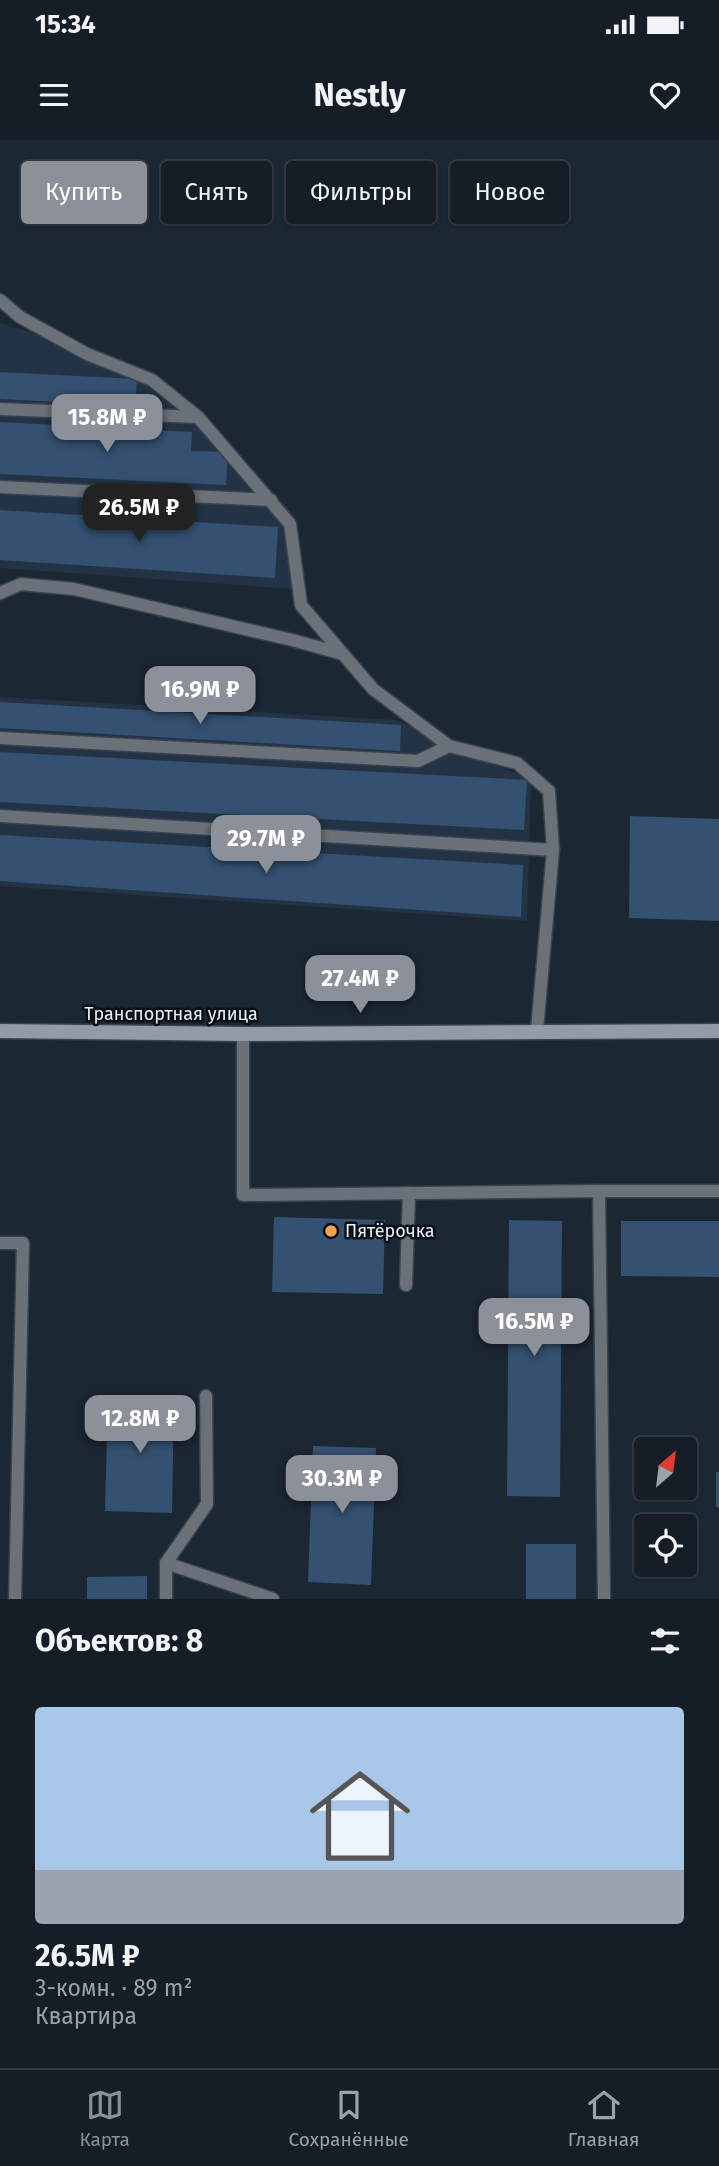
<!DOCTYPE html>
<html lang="ru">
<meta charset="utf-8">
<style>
body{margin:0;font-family:"Fira Sans",sans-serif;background:#1e262f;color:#f1f3f6;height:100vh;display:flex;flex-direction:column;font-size:26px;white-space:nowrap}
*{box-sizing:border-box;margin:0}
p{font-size:23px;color:#9da2a7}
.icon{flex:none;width:38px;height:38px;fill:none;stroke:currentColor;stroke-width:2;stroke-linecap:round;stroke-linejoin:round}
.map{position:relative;height:1459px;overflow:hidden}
.details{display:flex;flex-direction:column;background:#151d27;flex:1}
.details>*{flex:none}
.top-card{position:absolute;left:21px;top:21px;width:677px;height:63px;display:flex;gap:14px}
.needle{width:46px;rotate:28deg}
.controls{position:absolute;left:634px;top:1297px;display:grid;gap:14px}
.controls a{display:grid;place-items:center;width:63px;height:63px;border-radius:7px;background:#151d27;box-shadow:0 2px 5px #0004,0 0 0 2px #343b44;font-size:35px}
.price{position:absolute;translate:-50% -60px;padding:0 16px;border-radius:14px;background:#8c9099;color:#fff;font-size:23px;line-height:46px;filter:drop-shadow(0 2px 4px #0008)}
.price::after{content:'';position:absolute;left:50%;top:42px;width:21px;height:16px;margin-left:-10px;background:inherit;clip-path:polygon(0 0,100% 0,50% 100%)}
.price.on{background:#222;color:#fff}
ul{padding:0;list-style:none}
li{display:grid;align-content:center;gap:14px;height:371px;padding:0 35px}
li+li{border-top:2px solid #343b44}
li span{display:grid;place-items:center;height:217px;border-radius:7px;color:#555}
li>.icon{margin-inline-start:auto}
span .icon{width:126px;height:126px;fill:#fffc;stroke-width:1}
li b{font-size:30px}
h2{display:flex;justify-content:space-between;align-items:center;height:84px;padding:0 35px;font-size:30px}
.chip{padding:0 24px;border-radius:7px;background:#151d27;box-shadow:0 2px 5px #0004,0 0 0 2px #343b44;font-size:24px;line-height:63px}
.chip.on{background:#8c9099;color:#fff}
.status{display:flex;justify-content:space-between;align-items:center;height:49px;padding:0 35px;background:#151d27;direction:ltr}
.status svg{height:19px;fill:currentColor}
header{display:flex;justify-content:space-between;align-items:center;height:91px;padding:0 35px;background:#151d27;font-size:32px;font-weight:700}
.dock{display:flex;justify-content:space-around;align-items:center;height:98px;border-top:2px solid #343b44;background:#151d27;font-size:19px;color:#9da2a7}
.dock a{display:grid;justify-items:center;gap:4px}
.dock .on{color:#8c9099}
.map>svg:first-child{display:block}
</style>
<div class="status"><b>15:34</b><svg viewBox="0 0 49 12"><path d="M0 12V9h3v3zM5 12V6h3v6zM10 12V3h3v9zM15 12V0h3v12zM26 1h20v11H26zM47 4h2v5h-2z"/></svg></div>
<header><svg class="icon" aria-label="menu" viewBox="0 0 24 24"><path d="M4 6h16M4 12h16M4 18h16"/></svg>Nestly<svg class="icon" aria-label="heart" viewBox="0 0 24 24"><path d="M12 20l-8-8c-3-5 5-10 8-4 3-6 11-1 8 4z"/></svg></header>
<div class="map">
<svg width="719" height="1459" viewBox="0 0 719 1459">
<rect width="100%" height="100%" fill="#1c2734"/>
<g fill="#233345">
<path d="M0,183L140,227L221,292L296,378L293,449L0,428Z"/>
<path d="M0,557L396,580L531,640L527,781L0,746Z"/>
</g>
<g fill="#345171">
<path d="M0,232L137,239L135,266L0,259Z"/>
<path d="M0,282L192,292L191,311L228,312L226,345L0,334Z"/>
<path d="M0,370L278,387L275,438L0,420Z"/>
<path d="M0,562L401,585L400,611L0,588Z"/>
<path d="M0,612L527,640L524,690L0,662Z"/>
<path d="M630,676L719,679V781L629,778Z"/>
<path d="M0,695L523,725L521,777L0,741Z"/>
<path d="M274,1077L385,1080L383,1154L272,1152Z"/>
<path d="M509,1080L562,1081L560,1357L507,1356Z"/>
<path d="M621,1081H719V1137L621,1136Z"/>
<path d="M108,1256L174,1258L172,1373L105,1371Z"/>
<path d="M313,1306L376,1308L371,1445L308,1442Z"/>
<path d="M716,1332H719V1368L716,1367Z"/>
<rect x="526" y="1404" width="50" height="55"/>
<path d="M147,1436V1459H87V1437Z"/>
</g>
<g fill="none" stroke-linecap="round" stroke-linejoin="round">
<defs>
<g id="service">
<path d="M0,160L20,177L87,214L152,240L198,277"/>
<path d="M0,269L198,277L290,384L301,465L373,549L449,606L517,623L549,651L553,710L537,890"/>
<path d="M0,347L271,360"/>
<path d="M0,453L21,444L74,449L292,500L343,514"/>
<path d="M0,598L418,621L449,606"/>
<path d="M0,676L553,710"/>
<path d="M243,894V1055L599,1051"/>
<path d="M0,1103H23L15,1459"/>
<path d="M406,1145L409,1053"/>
<path d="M166,1423L207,1364L206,1256"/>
<path d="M166,1459V1423L273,1459"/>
<path d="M604,1459L599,1051H719"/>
</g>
<path id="secondary" d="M0,891L243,894L719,891"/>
</defs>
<use href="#service" stroke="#39434f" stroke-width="15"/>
<use href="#secondary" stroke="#39434f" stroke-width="17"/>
<use href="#service" stroke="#6b7178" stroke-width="12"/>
<use href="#secondary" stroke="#929ca7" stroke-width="14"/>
</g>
<circle fill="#fa9f4e" stroke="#0a0f15" stroke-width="2.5" cx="331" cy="1091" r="7"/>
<g text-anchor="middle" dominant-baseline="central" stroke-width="5" stroke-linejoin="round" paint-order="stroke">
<g font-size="18" fill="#e8eff8" stroke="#0a0f15">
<text x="171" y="874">Транспортная улица</text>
</g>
<g font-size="18" fill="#e8eff8" stroke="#0a0f15" text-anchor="start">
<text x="345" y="1091">Пятёрочка</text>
</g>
</g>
</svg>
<div class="controls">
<a><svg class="needle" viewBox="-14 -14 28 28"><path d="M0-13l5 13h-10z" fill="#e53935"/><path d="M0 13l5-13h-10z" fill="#9da2a7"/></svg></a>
<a><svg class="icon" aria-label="locate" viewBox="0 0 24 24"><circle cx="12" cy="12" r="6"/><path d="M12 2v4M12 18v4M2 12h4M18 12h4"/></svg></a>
</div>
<b class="price" style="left:107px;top:314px">15.8M ₽</b>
<b class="price on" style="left:139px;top:404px">26.5M ₽</b>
<b class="price" style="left:200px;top:586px">16.9M ₽</b>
<b class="price" style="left:266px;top:735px">29.7M ₽</b>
<b class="price" style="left:360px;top:875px">27.4M ₽</b>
<b class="price" style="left:534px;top:1218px">16.5M ₽</b>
<b class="price" style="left:140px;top:1315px">12.8M ₽</b>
<b class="price" style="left:342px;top:1375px">30.3M ₽</b>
<div class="top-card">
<a class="chip on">Купить</a>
<a class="chip">Снять</a>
<a class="chip">Фильтры</a>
<a class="chip">Новое</a>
</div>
</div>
<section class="details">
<h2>Объектов: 8<svg class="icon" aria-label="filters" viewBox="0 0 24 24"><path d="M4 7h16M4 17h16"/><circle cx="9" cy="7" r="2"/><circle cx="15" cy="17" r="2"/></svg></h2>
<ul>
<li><span style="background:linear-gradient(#a9c7e8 75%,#9aa5b1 0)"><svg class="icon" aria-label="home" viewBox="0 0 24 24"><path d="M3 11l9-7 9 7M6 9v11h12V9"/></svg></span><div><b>26.5M ₽</b><p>3-комн. · 89 m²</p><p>Квартира</p></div></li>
</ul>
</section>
<nav class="dock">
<a class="on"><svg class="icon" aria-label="map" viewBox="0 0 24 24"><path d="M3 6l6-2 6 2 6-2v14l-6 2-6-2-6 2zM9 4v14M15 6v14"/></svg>Карта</a>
<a><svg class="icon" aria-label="saved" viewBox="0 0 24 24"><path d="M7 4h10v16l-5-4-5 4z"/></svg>Сохранённые</a>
<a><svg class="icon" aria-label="home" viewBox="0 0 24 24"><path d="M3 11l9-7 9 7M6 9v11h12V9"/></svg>Главная</a>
</nav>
